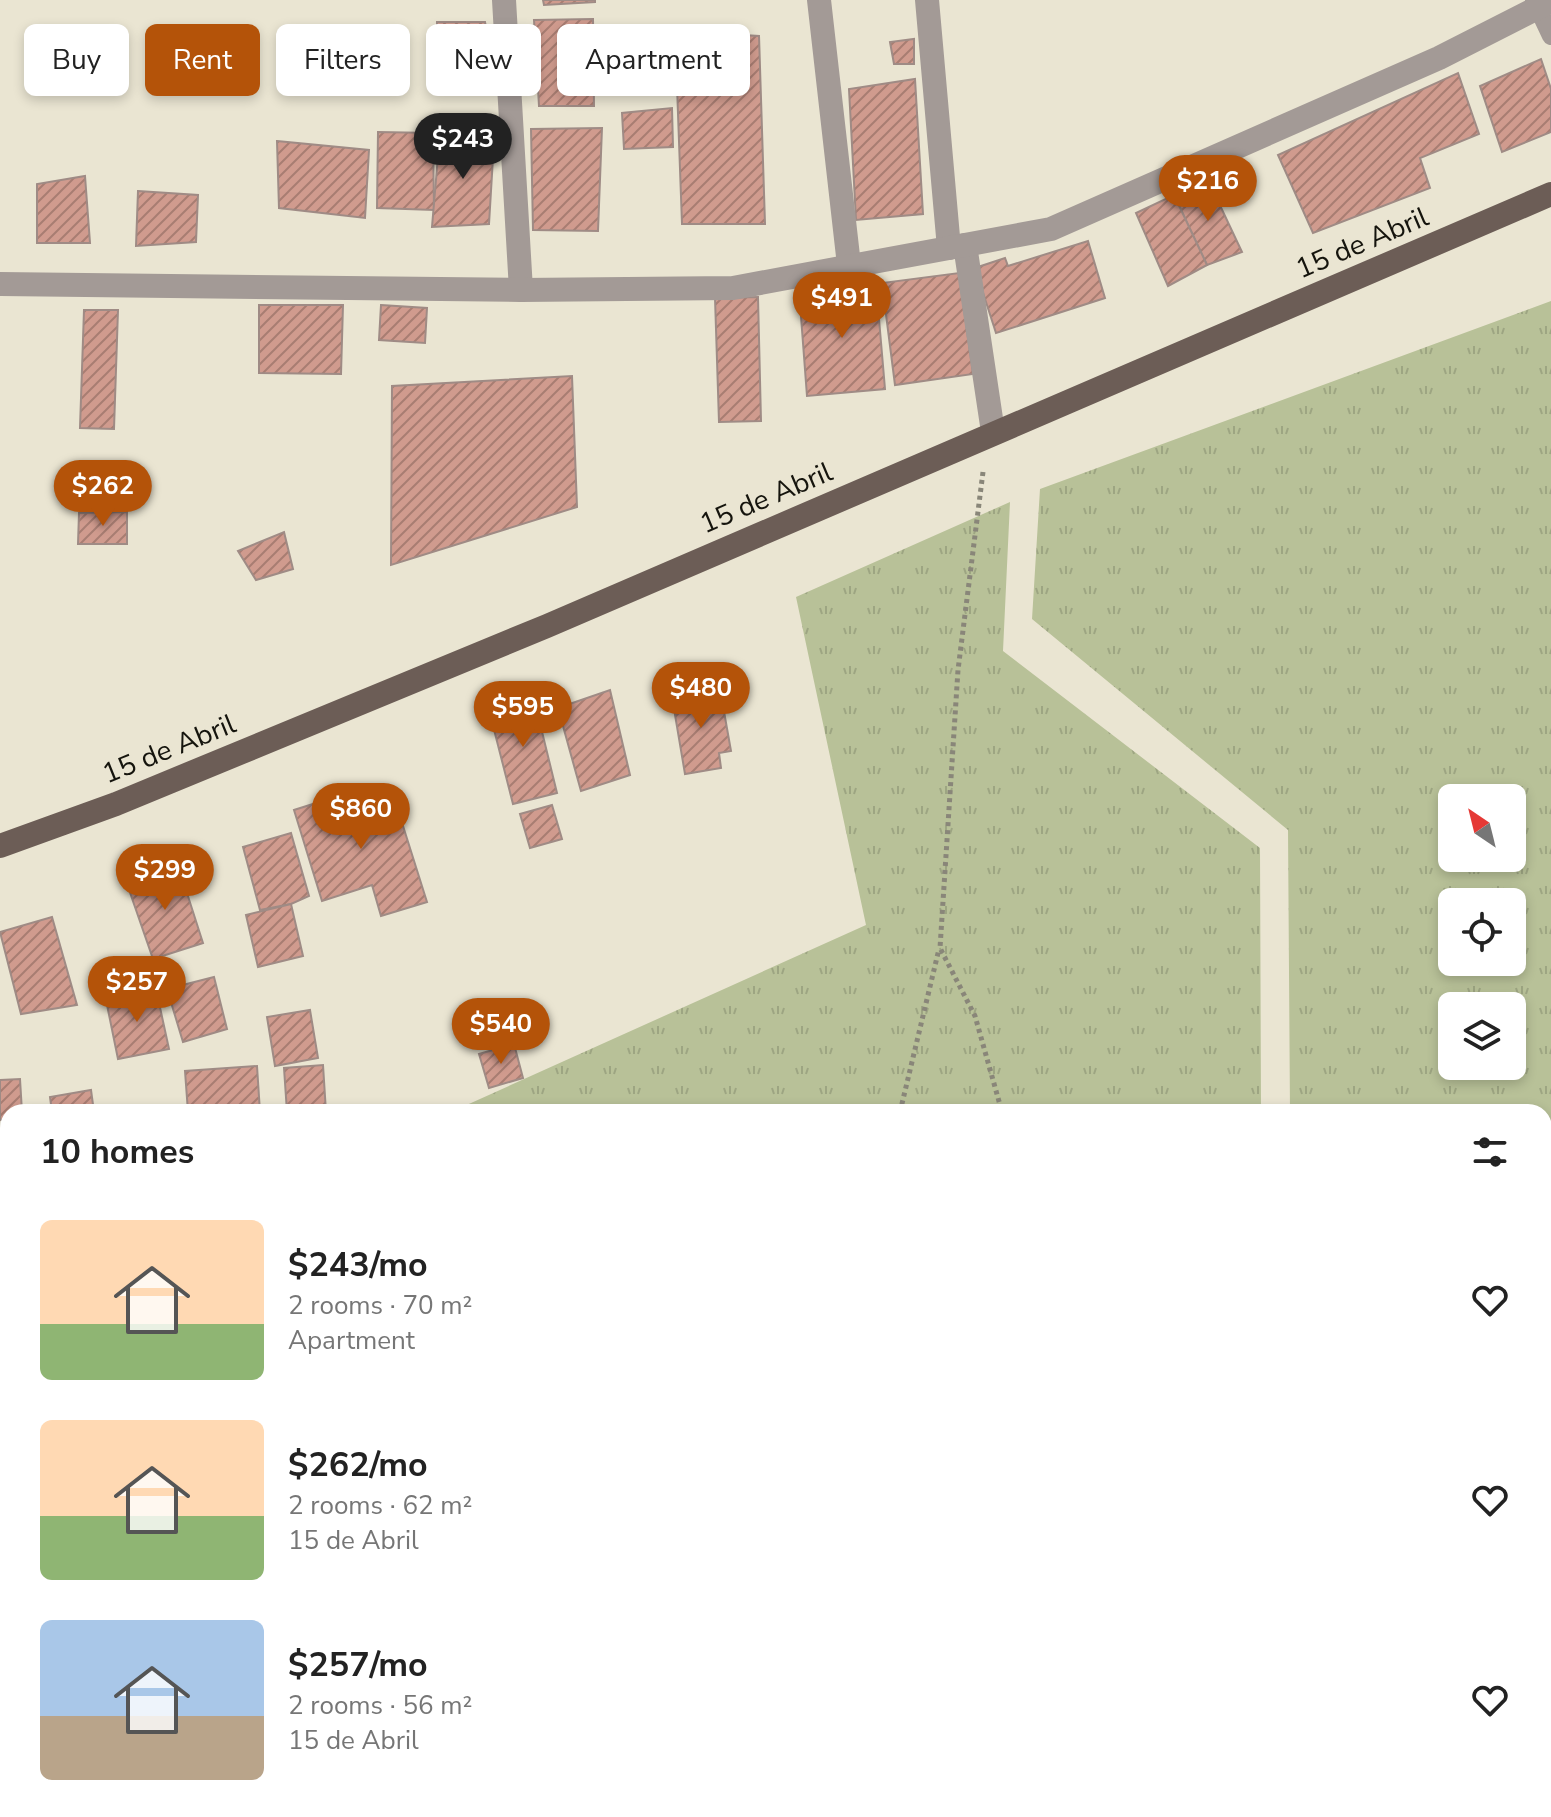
<!DOCTYPE html>
<meta charset="utf-8">
<style>
body{margin:0;font-family:"Nunito Sans",sans-serif;background:#f2f2f2;color:#222;height:100vh;display:flex;flex-direction:column;font-size:30px;white-space:nowrap}
*{box-sizing:border-box;margin:0}
p{font-size:26px;color:#767676}
.icon{flex:none;width:44px;height:44px;fill:none;stroke:currentColor;stroke-width:2;stroke-linecap:round;stroke-linejoin:round}
.map{position:relative;flex:1;overflow:hidden}
.side{position:absolute;left:0px;top:1104px;width:1552px;height:714px;display:flex;flex-direction:column;background:#fff;border-radius:24px 24px 0 0;box-shadow:0 4px 12px #0003}
.side>*{flex:none}
.top-card{position:absolute;left:24px;top:24px;width:800px;height:72px;display:flex;gap:16px}
.needle{width:52px;rotate:325deg}
.controls{position:absolute;left:1438px;top:784px;display:grid;gap:16px}
.controls a{display:grid;place-items:center;width:88px;height:88px;border-radius:12px;background:#fff;box-shadow:0 4px 12px #0003;font-size:40px}
.price{position:absolute;translate:-50% -68px;padding:0 18px;border-radius:28px;background:#b45309;color:#fff;font-size:26px;line-height:52px;filter:drop-shadow(0 2px 4px #0008)}
.price::after{content:'';position:absolute;left:50%;top:48px;width:24px;height:18px;margin-left:-12px;background:inherit;clip-path:polygon(0 0,100% 0,50% 100%)}
.price.selected{background:#222;color:#fff}
ul{padding:0;list-style:none}
li{display:flex;align-items:center;gap:24px;height:200px;padding:0 40px}
li span{display:grid;place-items:center;flex:none;width:224px;height:160px;border-radius:12px;color:#555}
li>.icon{margin-inline-start:auto}
span .icon{width:96px;height:96px;fill:#fffc;stroke-width:1}
li b{font-size:34px}
h2{display:flex;justify-content:space-between;align-items:center;height:96px;padding:0 40px;font-size:34px}
.tag{padding:0 28px;border-radius:12px;background:#fff;box-shadow:0 4px 12px #0003;font-size:28px;line-height:72px}
.tag.selected{background:#b45309;color:#fff}
.map>svg:first-child{display:block}
</style>
<div class="map">
<svg width="1551" height="1817" viewBox="0 0 1551 1817">
<defs>
<pattern id="grass-tufts" width="24" height="20" patternUnits="userSpaceOnUse" patternTransform="scale(2)"><rect width="24" height="20" fill="#b8c198"/><path d="M3 7l-1-3M5 7V3M7 7l1-3M15 17l-1-3M17 17v-4M19 17l1-3" fill="none" stroke="#9da582"/></pattern>
<pattern id="building-hatch" width="6" height="6" patternUnits="userSpaceOnUse" patternTransform="scale(2)"><rect width="6" height="6" fill="#d09b8e"/><path d="M-1 1l2-2M0 6l6-6M5 7l2-2" fill="none" stroke="#a87d72"/></pattern>
</defs>
<rect width="100%" height="100%" fill="#eae5d2"/>
<g fill="url(#grass-tufts)" fill-rule="evenodd">
<path d="M1551,301V1244L1544,1241V1112H1290L1288,830L1032,619L1040,489ZM1512,798V858H1452V798ZM1512,902V962H1452V902ZM1452,1006H1512V1066H1452Z"/>
<path d="M1010,502L1003,651L1260,848L1261,1112H451L866,925L796,597Z"/>
<path d="M1544,1289L1551,1315V1576L1544,1567Z"/>
<path d="M1544,1625L1551,1634V1752L1544,1749Z"/>
<path d="M581,1810H934L938,1817H580Z"/>
</g>
<g fill="url(#building-hatch)" stroke="#9f8b85" stroke-width="2">
<path d="M543,0H595V2L544,5Z"/>
<path d="M593,19L594,106H539L534,20Z"/>
<path d="M437,22H485L497,84L436,83Z"/>
<path d="M675,31L759,36L765,224H682Z"/>
<path d="M914,39V64H894L890,42Z"/>
<path d="M1541,59L1551,89V132L1502,152L1480,86Z"/>
<path d="M1458,73L1479,134L1420,158L1430,188L1313,233L1278,155Z"/>
<path d="M915,79L923,214L856,220L849,89Z"/>
<path d="M672,108L673,147L624,149L622,113Z"/>
<path d="M602,128L598,231L533,230L531,129Z"/>
<path d="M378,132L433,133L434,210L377,208Z"/>
<path d="M440,132L494,141L489,224L432,227Z"/>
<path d="M277,141L369,150L365,218L279,208Z"/>
<path d="M85,176L90,243H37V184Z"/>
<path d="M1208,180L1242,252L1207,265L1174,195Z"/>
<path d="M138,191L198,195L196,242L136,246Z"/>
<path d="M1174,195L1207,265L1168,286L1136,213Z"/>
<path d="M1088,241L1105,298L996,333L975,268L1005,258L1008,266Z"/>
<path d="M959,273L973,374L895,385L882,283Z"/>
<path d="M876,284L885,389L807,396L799,290Z"/>
<path d="M758,297L761,421L719,422L715,298Z"/>
<path d="M259,305H343L341,374L259,373Z"/>
<path d="M381,305L427,308L425,343L379,340Z"/>
<path d="M84,310H118L114,429L80,428Z"/>
<path d="M572,376L577,507L391,565L392,386Z"/>
<path d="M127,512V544H78L79,513Z"/>
<path d="M284,532L293,569L256,580L238,551Z"/>
<path d="M720,689L731,751L719,753L721,768L685,774L672,697Z"/>
<path d="M610,690L630,775L581,791L558,708Z"/>
<path d="M533,695L557,793L513,804L488,706Z"/>
<path d="M392,791L427,902L381,916L372,885L322,901L294,810L335,797L339,807Z"/>
<path d="M552,805L562,839L530,848L520,814Z"/>
<path d="M291,833L309,896L291,904L260,910L243,847Z"/>
<path d="M178,865L203,943L153,959L126,881Z"/>
<path d="M291,904L303,956L258,967L246,915Z"/>
<path d="M52,917L77,1005L21,1014L0,932Z"/>
<path d="M214,977L227,1029L183,1042L167,989Z"/>
<path d="M156,989L169,1049L118,1059L106,1000Z"/>
<path d="M310,1010L318,1058L275,1066L267,1017Z"/>
<path d="M514,1044L523,1078L489,1088L479,1054Z"/>
<path d="M323,1065L326,1112H287L284,1068Z"/>
<path d="M257,1066L260,1112H188L185,1071Z"/>
<path d="M20,1079L22,1112H8V1119L0,1120V1080Z"/>
<path d="M91,1090L94,1112H52L50,1097Z"/>
<path d="M8,1120V1151L4,1121Z"/>
<path d="M0,1147L3,1188H0Z"/>
<path d="M0,1476L8,1477V1498L0,1497Z"/>
<path d="M0,1520L6,1521L0,1542Z"/>
<path d="M1,1704H8V1771L1,1772Z"/>
<path d="M213,1810H276L275,1817H212Z"/>
</g>
<g fill="none" stroke-linecap="round" stroke-linejoin="round">
<g stroke="#898679" stroke-width="5" stroke-dasharray="4 4" stroke-linecap="butt">
<path d="M983,472L958,670L940,948L975,1016L1002,1112"/>
<path d="M900,1112L939,949"/>
<path d="M1544,1683L1551,1691"/>
<path d="M970,1810L975,1817"/>
</g>
<path stroke="#a39a96" stroke-width="18" d="M1534,0L1551,36"/>
<g stroke="#a39a96" stroke-width="24">
<path d="M504,0L521,290"/>
<path d="M819,0L849,265"/>
<path d="M927,0L949,248"/>
<path d="M965,245L993,432"/>
<path d="M0,284L521,290L733,288L1051,229L1439,58L1551,1"/>
<path d="M0,1215L8,1213"/>
<path d="M0,1681L8,1680"/>
<path d="M80,1817V1810"/>
<path d="M900,1817L903,1810"/>
</g>
<path stroke="#6c5d56" stroke-width="24" d="M0,846L116,804L547,626L1551,194"/>
</g>
<g text-anchor="middle" dominant-baseline="central" stroke-width="6" stroke-linejoin="round" paint-order="stroke">
<g font-size="28" fill="#15140d" stroke="#eae5d2">
<text transform="translate(1362 243) rotate(-23)">15 de Abril</text>
<text transform="translate(766 498) rotate(-23)">15 de Abril</text>
<text transform="translate(169 749) rotate(-22)">15 de Abril</text>
</g>
</g>
</svg>
<div class="controls">
<a><svg class="needle" viewBox="-14 -14 28 28"><path d="M0-13l5 13h-10z" fill="#e53935"/><path d="M0 13l5-13h-10z" fill="#767676"/></svg></a>
<a><svg class="icon" aria-label="locate" viewBox="0 0 24 24"><circle cx="12" cy="12" r="6"/><path d="M12 2v4M12 18v4M2 12h4M18 12h4"/></svg></a>
<a><svg class="icon" aria-label="layers" viewBox="0 0 24 24"><path d="M12 4l9 5-9 5-9-5zM3 14l9 5 9-5"/></svg></a>
</div>
<b class="price selected" style="left:463px;top:181px">$243</b>
<b class="price" style="left:1208px;top:223px">$216</b>
<b class="price" style="left:842px;top:340px">$491</b>
<b class="price" style="left:103px;top:528px">$262</b>
<b class="price" style="left:701px;top:730px">$480</b>
<b class="price" style="left:523px;top:749px">$595</b>
<b class="price" style="left:361px;top:851px">$860</b>
<b class="price" style="left:165px;top:912px">$299</b>
<b class="price" style="left:137px;top:1024px">$257</b>
<b class="price" style="left:501px;top:1066px">$540</b>
<div class="top-card">
<a class="tag">Buy</a>
<a class="tag selected">Rent</a>
<a class="tag">Filters</a>
<a class="tag">New</a>
<a class="tag">Apartment</a>
</div>
<section class="side">
<h2>10 homes<svg class="icon" aria-label="filters" viewBox="0 0 24 24"><path d="M4 7h16M4 17h16"/><circle cx="9" cy="7" r="2"/><circle cx="15" cy="17" r="2"/></svg></h2>
<ul>
<li><span style="background:linear-gradient(#ffd9b3 65%,#8fb573 0)"><svg class="icon" aria-label="home" viewBox="0 0 24 24"><path d="M3 11l9-7 9 7M6 9v11h12V9"/></svg></span><div><b>$243/mo</b><p>2 rooms · 70 m²</p><p>Apartment</p></div><svg class="icon" aria-label="heart" viewBox="0 0 24 24"><path d="M12 20l-8-8c-3-5 5-10 8-4 3-6 11-1 8 4z"/></svg></li>
<li><span style="background:linear-gradient(#ffd9b3 60%,#8fb573 0)"><svg class="icon" aria-label="home" viewBox="0 0 24 24"><path d="M3 11l9-7 9 7M6 9v11h12V9"/></svg></span><div><b>$262/mo</b><p>2 rooms · 62 m²</p><p>15 de Abril</p></div><svg class="icon" aria-label="heart" viewBox="0 0 24 24"><path d="M12 20l-8-8c-3-5 5-10 8-4 3-6 11-1 8 4z"/></svg></li>
<li><span style="background:linear-gradient(#a9c7e8 60%,#b9a48a 0)"><svg class="icon" aria-label="home" viewBox="0 0 24 24"><path d="M3 11l9-7 9 7M6 9v11h12V9"/></svg></span><div><b>$257/mo</b><p>2 rooms · 56 m²</p><p>15 de Abril</p></div><svg class="icon" aria-label="heart" viewBox="0 0 24 24"><path d="M12 20l-8-8c-3-5 5-10 8-4 3-6 11-1 8 4z"/></svg></li>
</ul>
</section>
</div>
